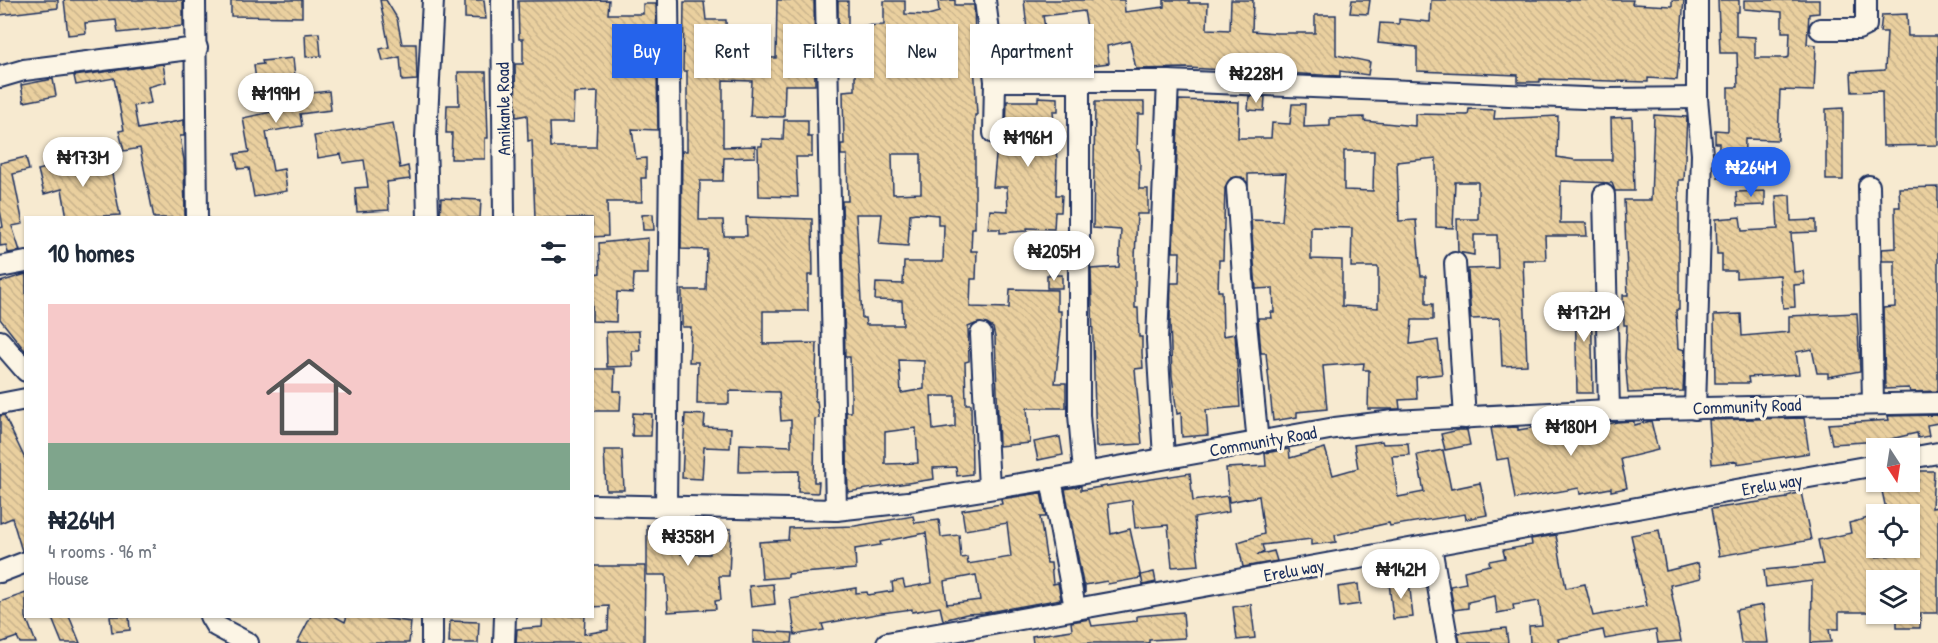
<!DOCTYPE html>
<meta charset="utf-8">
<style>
body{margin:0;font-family:"Patrick Hand",sans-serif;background:#f6f6f7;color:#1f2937;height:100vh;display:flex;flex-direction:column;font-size:22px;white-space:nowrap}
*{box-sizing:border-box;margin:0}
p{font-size:20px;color:#747a83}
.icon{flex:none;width:33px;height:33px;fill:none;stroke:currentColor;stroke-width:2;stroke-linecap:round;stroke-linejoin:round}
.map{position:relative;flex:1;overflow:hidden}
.drawer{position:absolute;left:24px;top:216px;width:570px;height:402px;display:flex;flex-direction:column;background:#fff;border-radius:0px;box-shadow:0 2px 4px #0004}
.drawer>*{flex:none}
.top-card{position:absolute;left:612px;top:24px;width:570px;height:54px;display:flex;gap:12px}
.needle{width:39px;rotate:168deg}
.buttons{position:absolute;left:1866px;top:438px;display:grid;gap:12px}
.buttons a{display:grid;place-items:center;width:54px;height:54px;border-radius:0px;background:#fff;box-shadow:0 2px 4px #0004;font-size:30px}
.price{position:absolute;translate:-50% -51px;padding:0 14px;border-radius:21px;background:#fff;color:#222;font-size:20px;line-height:39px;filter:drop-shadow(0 2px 3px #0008)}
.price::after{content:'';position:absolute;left:50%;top:36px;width:18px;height:14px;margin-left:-9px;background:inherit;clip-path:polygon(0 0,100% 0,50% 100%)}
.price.selected{background:#2563eb;color:#fff}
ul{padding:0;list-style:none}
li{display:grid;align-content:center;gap:12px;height:318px;padding:0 24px}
li span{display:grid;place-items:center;height:186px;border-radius:0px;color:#555}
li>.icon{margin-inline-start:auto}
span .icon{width:108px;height:108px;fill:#fffc;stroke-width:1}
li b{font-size:26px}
h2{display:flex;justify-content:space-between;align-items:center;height:72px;padding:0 24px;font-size:26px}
.tag{padding:0 21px;border-radius:0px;background:#fff;box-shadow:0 2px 4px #0004;font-size:21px;line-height:54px}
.tag.selected{background:#2563eb;color:#fff}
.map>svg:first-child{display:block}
</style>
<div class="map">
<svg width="1938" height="643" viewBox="0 0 1938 643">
<defs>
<pattern id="building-back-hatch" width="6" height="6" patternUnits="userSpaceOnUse" patternTransform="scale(1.5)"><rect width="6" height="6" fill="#ead09f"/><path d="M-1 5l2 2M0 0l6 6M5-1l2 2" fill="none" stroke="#c8b38b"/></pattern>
</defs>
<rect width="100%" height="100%" fill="#f7ead0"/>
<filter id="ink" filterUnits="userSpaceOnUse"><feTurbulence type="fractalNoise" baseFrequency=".0167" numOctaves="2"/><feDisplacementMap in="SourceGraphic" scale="12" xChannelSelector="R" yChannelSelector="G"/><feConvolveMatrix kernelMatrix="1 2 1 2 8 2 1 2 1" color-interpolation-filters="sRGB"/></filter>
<g filter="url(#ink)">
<g fill="url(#building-back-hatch)" stroke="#1b2f5e" stroke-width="1.5" fill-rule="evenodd">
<path d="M0,0H58V8L0,15Z"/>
<path d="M64,0H183V26L118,33L116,20L85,23L86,33L68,35Z"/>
<path d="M231,0H302V17L231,16Z"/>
<path d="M380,0H386L397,18L402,44H416L417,80L402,81L400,57L383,61L380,49L389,47Z"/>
<path d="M465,0H484L486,19L465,18Z"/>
<path d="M609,0L608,14H643V4H656L657,46H639V72L657,73L658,130L632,129L636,159L646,158V178H641L642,202H607L608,236L592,237V218H535L532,140L528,141L527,115L516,117L515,64H523V39H519L518,1ZM598,92L596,147H551L550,123H573L574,93Z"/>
<path d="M777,0H814L815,85H785L784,117L750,116L752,81L723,80V147L755,146V157L724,158L723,181H700L699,220H723L724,236H747L746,217L812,219L813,275H808V311H763V344L817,343L815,401H817L819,418L815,419L814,482H819L818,493L798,492L799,471L739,472L740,444L791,446V420L781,421L779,392L729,391V404H697L698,362H689L691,327H682V290H706L707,250L681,249L682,151H687V71H683L684,2H704L706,20H726L727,57L776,58Z"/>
<path d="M955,0V5H974L975,36H977V62H974L977,115H975V228H972L971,251H977L976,279H971L970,307L1009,308L1010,289L1057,290V311H1061V331L1055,383H1066V408H1027L1030,443L999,446L995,337L993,328L987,324H975L968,327L969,361L965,362L966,404H971L972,474L957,476L956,467L933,468L934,479L848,492L846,412H851V386L850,357H845L842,201H848L847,155H841V144H844L843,91L855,90V26L884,25V1H905V14L928,15L939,12L938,1ZM892,154H921V193L893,194ZM916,213L938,215V225H944L943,262H904L903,284L876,283L875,300L902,301L903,325H866L865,318H862L856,214H882L879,244L908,246L910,214ZM899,360L924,361V389L901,393ZM931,396H955V427L933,430ZM916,428L918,463L885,464V432Z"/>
<path d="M1024,0H1124L1125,12L1164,7V0H1189V3H1208L1207,29L1230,30L1231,0H1253L1252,31L1276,33H1315V15H1336V55L1370,62L1368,75L1340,71V76L1187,68L1136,69L1130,41L1107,46L1109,63L1061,69H1049V64L1006,69L1001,35L1027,30ZM1084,11L1089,38L1048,45L1043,16Z"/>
<path d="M1352,0H1370L1368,14L1350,13Z"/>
<path d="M1431,0H1633L1632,4L1672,6V0H1684L1677,80L1648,78V82L1540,79V82H1518V75L1417,71V47L1378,43L1380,23L1399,24V19L1430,22Z"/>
<path d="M1718,0H1739V12H1736V36L1755,37V58H1786L1789,57L1790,32H1782V12L1744,9V0H1819V13L1809,14L1807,44L1816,45L1814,91L1780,90L1778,140L1745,139L1744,178H1718L1719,143H1715V130L1728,131V87H1738L1737,53H1720Z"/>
<rect x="838" y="1" width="10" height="25"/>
<path d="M1907,14L1908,36H1938V145L1883,146L1882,91L1852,92L1851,72L1885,70L1887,32H1880L1882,15Z"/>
<path d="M319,33L321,56L306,57L305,34Z"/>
<path d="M293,58L296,85L302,84L303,94L329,91L331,110L300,114L302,126L266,132L273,171L284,169L287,191L254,197L249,168L238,169L235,154L249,152L243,118L281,110L277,86L265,87L264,80L256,81L254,65L263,64L262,61Z"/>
<path d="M163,64L166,82L148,87L151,103L134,106L138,129L184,120V136H180L184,160L185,218H154L140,148L124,151L119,131L124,130L114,78L76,85L74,76Z"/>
<path d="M458,72H486L488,138H485V159H451L452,133H446L447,105H459Z"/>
<path d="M53,79L56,96L24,102L21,85Z"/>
<path d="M1249,96L1265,97L1264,111L1248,110Z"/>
<path d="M1038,97L1058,98V111H1053L1057,160L1056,195H1062L1061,212H1055L1054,229L1027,228V231L1000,233V229H988L990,210L1008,211L1007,187H993L997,146H1003L1006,134L1007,101H1038Z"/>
<path d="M1179,100L1239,102L1238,138H1271L1272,123L1290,124L1292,104H1305L1304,127L1330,126V118L1364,117V121L1415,126V114L1468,115L1469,109L1495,110L1494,119L1558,116L1557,157L1576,160H1612L1611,118L1632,117L1634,191H1615L1612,183L1561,181L1560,223H1586L1587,236H1545L1546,260H1523L1527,365L1502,366L1500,318L1471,319L1468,272V269L1498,268L1497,235H1474V255L1458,252L1457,219H1478V182H1455L1453,228L1436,227V158L1397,162L1399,221L1416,220L1421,276H1426V304H1433V320H1412L1410,344L1438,340L1442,374L1416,377L1417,399L1399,400L1400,409H1368L1369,370H1363L1364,363L1323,366L1327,409L1297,412V417L1273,421L1266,353H1261L1258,318H1272L1271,312H1274L1273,288L1256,289L1251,220L1282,221L1286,173L1248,174V184L1242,177L1231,178L1225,188L1223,260H1219L1218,291H1222L1223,336L1235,334L1240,407L1206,410L1208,435L1182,437L1181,413L1177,414L1172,376L1170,323L1171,283H1179L1180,252H1173ZM1344,151H1374L1373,191L1344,190ZM1311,227L1352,228L1351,267H1378V308L1342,306V260L1311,259Z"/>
<path d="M1095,102H1144V114H1138L1137,150H1139L1140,164L1139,189H1148V214H1137L1135,258V308H1138L1139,337H1142V353L1143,368L1135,369L1142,444L1096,447L1091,269L1119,267L1121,230L1093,228Z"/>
<path d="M1843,108V180H1826V109Z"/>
<path d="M1654,115L1687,117L1684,180H1679V310H1676L1678,348L1685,350L1683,391L1628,393L1625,358L1627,325H1624L1623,295H1628L1624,200H1651Z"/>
<path d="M784,120H808V137H812V157H796L798,197L759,196L758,146H762V139L783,140Z"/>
<path d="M393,123L400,168L408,166L410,179L387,182L389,210L357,212L355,188L368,187L364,160L343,163L341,154L318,158L314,136Z"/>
<path d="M26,157L29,170L13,174L23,224L12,226L20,251L8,253L6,245L0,246V228L3,227L0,210V163Z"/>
<path d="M109,159L120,215L67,218L62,189L44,194L38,170L70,162L71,165Z"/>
<path d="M1938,187V391L1910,392L1909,388L1885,389L1883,308L1895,307V261H1882V249L1896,248L1895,207H1900L1899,188Z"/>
<path d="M1765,191V205L1737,206L1736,192Z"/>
<path d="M1790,195L1791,221L1816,220V232L1791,233L1794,272L1803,271L1805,284L1794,285L1795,307L1783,308L1780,275L1736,278V271H1722V254H1717L1716,219L1740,217L1742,231L1778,229L1776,196Z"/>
<path d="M441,198L481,200L480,218H440Z"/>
<path d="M653,214L654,230H643L642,215Z"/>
<path d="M648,238V274H634L633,293L617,292L616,322L592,321V274L600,273L599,243Z"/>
<path d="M26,274V352L0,319V282Z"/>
<rect x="1047" y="275" width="15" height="13"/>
<path d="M1575,294H1591L1593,393H1577Z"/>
<path d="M1857,313L1860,371L1828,377V373H1817L1812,349L1796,352L1799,374L1748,377L1749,383H1715L1714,315L1741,314L1742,336L1789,332V316Z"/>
<path d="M639,331L640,351H632L633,366L607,367L606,332Z"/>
<path d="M592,369H615L614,391H621L620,411H592Z"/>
<path d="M633,413L652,414L651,436H632Z"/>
<path d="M685,414L705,415L704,427L731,428L730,448L704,447L702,479L682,478Z"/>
<path d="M4,415L26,461V550L22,551L12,518L0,523V416Z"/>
<path d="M1938,415V423L1927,425L1929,436L1918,438L1917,433L1882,441L1832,444L1828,424L1889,420L1888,416Z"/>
<path d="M1804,418L1809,453L1737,464V461L1712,464L1709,420Z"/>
<path d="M1634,421V425L1651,421L1658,450L1621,459L1627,488L1611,491V488L1580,494L1579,488L1515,499L1508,458L1497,460L1491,428L1518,427V430L1548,425L1550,437L1617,422Z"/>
<path d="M1459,430H1467L1470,445L1445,450L1441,434Z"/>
<path d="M1060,437L1063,455L1038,460L1034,442Z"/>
<path d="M1382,441L1383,444L1408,443L1409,455L1392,456L1398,497L1424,492L1417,455L1443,450L1451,489L1480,483L1487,515L1466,519L1465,514L1390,526L1389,523L1335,535L1336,542L1311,545V539L1262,545L1264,551L1257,555L1274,551L1277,561L1243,567L1238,542L1264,534L1259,496L1229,502L1226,468L1266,466L1265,453L1289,449L1290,458L1325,448L1333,475L1358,468L1354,445Z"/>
<path d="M604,450H622L624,490H606Z"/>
<path d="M1918,471H1934L1932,508L1938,507V613H1921L1920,628H1897V614H1910V580H1876V612H1839V629H1829L1831,642L1811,643L1812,581L1766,587L1764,570L1823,564L1818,540L1851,533L1849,523L1876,516V557L1910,553V514H1898V511L1887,514L1880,482H1918Z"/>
<path d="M1190,473L1193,501L1227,496L1229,512L1194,518L1199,565L1172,567L1168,525L1135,528L1132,500L1108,504L1111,534L1130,529L1141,578L1108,584L1107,581L1085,585V594L1065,489L1081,486V490Z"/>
<path d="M1801,492L1811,540L1719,556L1711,509L1787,498V496Z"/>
<path d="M1041,493L1046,517H1040L1047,563H1051L1053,584L1058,583L1061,599L984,613L967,614L943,620L940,607L912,612V609L882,613L822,624L824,630L795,635L790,599L856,588V593L867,592L868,595L893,591L892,582L903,580L905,588L932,583L926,533L880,542L881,545L855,549L856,569L788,574V577L762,579L759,542L788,540L789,528L855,526L913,516L915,523L939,520L941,537L959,535L961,558L967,557L968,564L1011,557L1007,523L965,530L962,510L1002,504L1001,499ZM976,575L980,600L947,604L944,581Z"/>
<path d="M647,525L682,526L681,554H710L711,528L731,529L729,576H719L721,600L715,601L716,609L668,612L666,575H647Z"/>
<path d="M1659,530L1666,571L1698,563L1701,578L1670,585L1681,641L1658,643L1656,630L1605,639L1603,630L1558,639L1559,643H1530L1529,626L1542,625L1539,601L1513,605L1514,610L1497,613L1495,596L1468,602V608L1454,610L1450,586L1466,583L1464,571L1490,565L1489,561L1505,558L1503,550L1532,545L1531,539L1556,535L1566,588L1585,584L1593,616L1647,606L1631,535Z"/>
<path d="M592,566H645L644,643H516L517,629L542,627L543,616H585L584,634L608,630L609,606L592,607Z"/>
<path d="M1154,572L1156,582L1143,585L1141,575Z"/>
<path d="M1409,580L1413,617L1393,619L1389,582Z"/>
<path d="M773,584L775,604L751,607L749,586Z"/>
<path d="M1358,584L1360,604L1340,607L1338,587Z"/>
<path d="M26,593V617L36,643H20L17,637L0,643V602Z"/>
<path d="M1251,604L1255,638L1237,640L1233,607Z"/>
<path d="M1763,605L1768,643H1741L1736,610Z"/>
<path d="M1183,612L1185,638L1149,640V643H1033L1032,636L1072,630L1071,622L1090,619L1092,626L1137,621V616Z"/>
<path d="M51,616H69L80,643H62Z"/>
<path d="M110,616H129L130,630L112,632Z"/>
<path d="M311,616H334L345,622L347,616H367L411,622L409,643H297Z"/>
<path d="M450,621L479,622L478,643H449Z"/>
<path d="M1506,628L1508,643H1460L1458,633Z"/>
<path d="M753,631L793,633L792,643H753Z"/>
</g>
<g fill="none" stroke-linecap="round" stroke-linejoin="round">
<defs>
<g id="minor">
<path d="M195,0L197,218"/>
<path d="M502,0L504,218"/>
<path d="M826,0L836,510"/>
<path d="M985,0L995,81L994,133"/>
<path d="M1820,29H1858L1866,25V0"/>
<path d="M0,77L24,70L197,48"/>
<path d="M995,81H1168L1608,99L1697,98"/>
<path d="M1079,82V415L1084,472"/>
<path d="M1869,186L1873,404"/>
<path d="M1237,188L1246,322L1258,443"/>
<path d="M1604,195L1609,410"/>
<path d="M428,218L426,138L433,0"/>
<path d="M1455,263L1465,418"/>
<path d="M0,267L26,262"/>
<path d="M981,334L989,488"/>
<path d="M0,341L26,371"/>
<path d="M0,404L26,399"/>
<path d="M1695,409L1702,154L1697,98V0"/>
<path d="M1164,458L1157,340L1168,81"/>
<path d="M1910,458L1938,453"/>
<path d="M1051,479L1075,608"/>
<path d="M592,505L836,510L908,502L1051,479L1335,428L1394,421L1609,410L1938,403"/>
<path d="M666,506L670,159L668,0"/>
<path d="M1431,547L1448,643"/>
<path d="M0,572L26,562"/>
<path d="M210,616L216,626L248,643"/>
<path d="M432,643V616"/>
<path d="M504,643L505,616"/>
<path d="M887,643L1876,465"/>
</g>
</defs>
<use href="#minor" stroke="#1b2f5e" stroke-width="24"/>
<use href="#minor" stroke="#fcf5e5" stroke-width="20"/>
</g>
</g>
<g text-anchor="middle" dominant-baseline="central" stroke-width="6" stroke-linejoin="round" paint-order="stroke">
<g font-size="18" fill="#1b2f5e" stroke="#fcf5e5">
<text transform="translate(503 109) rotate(-91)">Amikanle Road</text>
<text transform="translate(1747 406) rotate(-2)">Community Road</text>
<text transform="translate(1263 441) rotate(-10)">Community Road</text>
<text transform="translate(1772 484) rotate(-10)">Erelu way</text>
<text transform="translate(1294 570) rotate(-10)">Erelu way</text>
</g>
</g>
</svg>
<div class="buttons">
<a><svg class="needle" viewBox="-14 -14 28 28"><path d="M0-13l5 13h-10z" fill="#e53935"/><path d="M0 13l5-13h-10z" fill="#747a83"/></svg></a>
<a><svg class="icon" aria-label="locate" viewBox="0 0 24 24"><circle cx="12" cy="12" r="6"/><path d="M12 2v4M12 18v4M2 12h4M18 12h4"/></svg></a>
<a><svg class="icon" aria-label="layers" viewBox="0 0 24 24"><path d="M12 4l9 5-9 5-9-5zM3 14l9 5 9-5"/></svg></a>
</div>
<b class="price" style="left:1256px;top:104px">₦228M</b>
<b class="price" style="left:276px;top:124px">₦199M</b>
<b class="price" style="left:1028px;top:168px">₦196M</b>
<b class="price" style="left:83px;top:188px">₦173M</b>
<b class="price selected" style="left:1751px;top:198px">₦264M</b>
<b class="price" style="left:1054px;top:282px">₦205M</b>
<b class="price" style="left:1584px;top:343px">₦172M</b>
<b class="price" style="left:1571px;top:457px">₦180M</b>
<b class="price" style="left:688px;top:567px">₦358M</b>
<b class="price" style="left:1401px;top:600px">₦142M</b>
<div class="top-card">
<a class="tag selected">Buy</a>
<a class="tag">Rent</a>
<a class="tag">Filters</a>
<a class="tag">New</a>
<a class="tag">Apartment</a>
</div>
<section class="drawer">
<h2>10 homes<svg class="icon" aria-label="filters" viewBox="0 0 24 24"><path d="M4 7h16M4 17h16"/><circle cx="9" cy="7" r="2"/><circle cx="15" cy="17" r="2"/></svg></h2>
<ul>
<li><span style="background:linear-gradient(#f6c9c9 75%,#7fa58c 0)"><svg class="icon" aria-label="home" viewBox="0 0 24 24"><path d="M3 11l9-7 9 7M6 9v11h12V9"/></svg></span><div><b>₦264M</b><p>4 rooms · 96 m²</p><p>House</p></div></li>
</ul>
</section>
</div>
